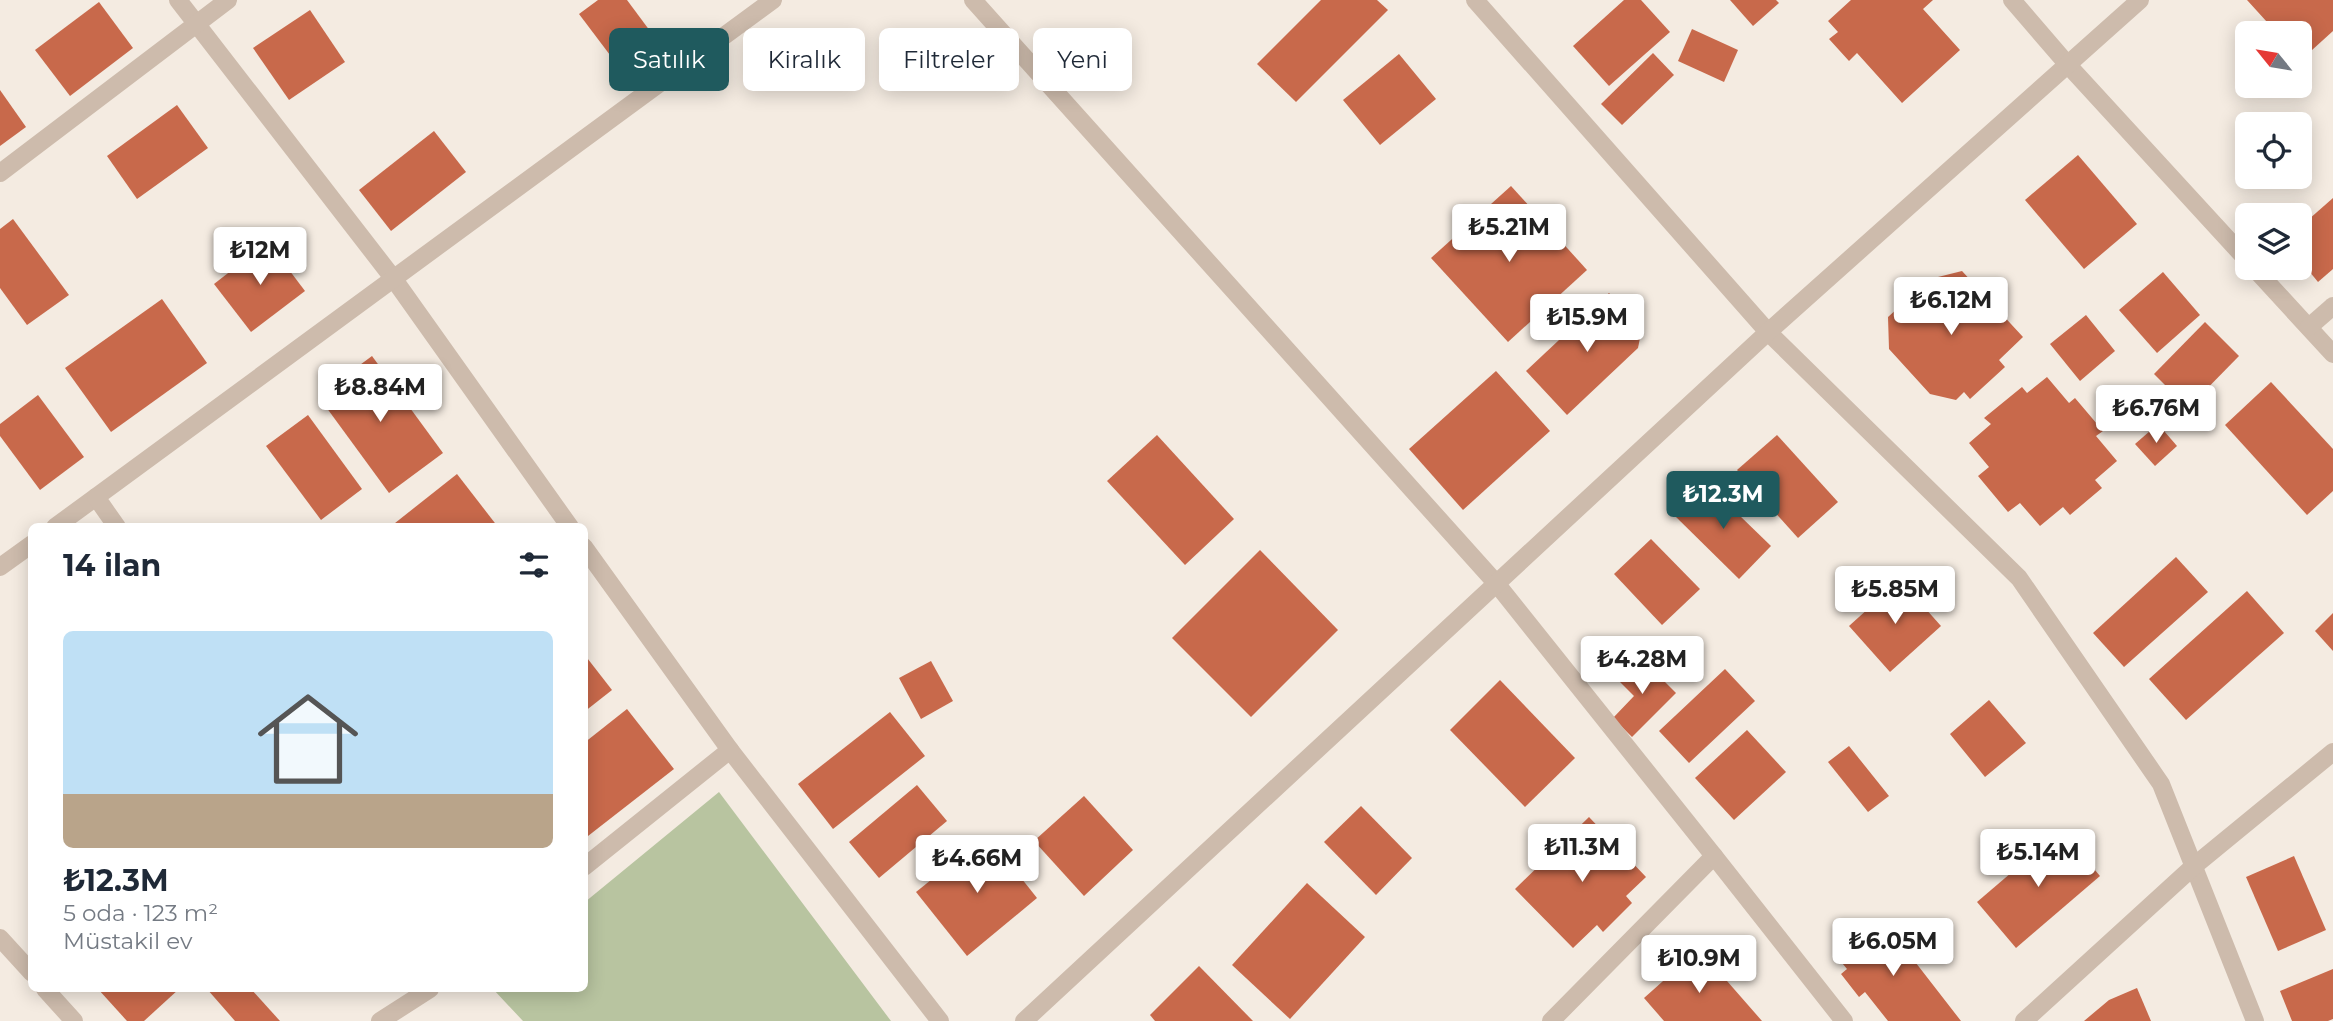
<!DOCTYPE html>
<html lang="tr">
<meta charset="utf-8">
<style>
body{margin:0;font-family:Montserrat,sans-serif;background:#f6f6f7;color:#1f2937;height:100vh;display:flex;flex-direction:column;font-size:26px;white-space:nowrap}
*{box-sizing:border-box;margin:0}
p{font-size:23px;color:#747a83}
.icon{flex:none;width:38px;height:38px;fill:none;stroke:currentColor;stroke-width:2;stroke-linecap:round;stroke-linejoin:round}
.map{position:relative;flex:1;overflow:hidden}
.side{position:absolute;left:28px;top:523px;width:560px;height:469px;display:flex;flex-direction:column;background:#fff;border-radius:10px;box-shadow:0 4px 18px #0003}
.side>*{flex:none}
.top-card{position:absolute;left:609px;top:28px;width:665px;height:63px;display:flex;gap:14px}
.needle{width:46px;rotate:300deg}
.controls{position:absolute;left:2235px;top:21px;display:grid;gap:14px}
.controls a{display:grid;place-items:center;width:77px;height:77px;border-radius:10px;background:#fff;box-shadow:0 4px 18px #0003;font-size:35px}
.price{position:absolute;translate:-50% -60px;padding:0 16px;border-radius:7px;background:#fff;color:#222;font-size:23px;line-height:46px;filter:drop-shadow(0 2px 4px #0008)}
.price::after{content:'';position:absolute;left:50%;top:42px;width:21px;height:16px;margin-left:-10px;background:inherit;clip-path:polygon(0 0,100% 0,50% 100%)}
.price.selected{background:#1f5a5e;color:#fff}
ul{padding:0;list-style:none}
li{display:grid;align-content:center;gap:14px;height:371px;padding:0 35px}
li+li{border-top:2px solid #e0e1e3}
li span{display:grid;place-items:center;height:217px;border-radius:10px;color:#555}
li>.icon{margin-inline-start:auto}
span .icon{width:126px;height:126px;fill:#fffc;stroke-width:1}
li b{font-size:30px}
h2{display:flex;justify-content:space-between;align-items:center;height:84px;padding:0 35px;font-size:30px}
.tag{padding:0 24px;border-radius:10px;background:#fff;box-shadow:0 4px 18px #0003;font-size:24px;line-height:63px}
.tag.selected{background:#1f5a5e;color:#fff}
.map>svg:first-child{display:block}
</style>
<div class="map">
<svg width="2333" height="1021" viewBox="0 0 2333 1021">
<rect width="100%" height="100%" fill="#f4ebe1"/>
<path fill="#b8c4a0" d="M719,792L891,1021H523L493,989H584L585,902Z"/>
<g fill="#c8694b">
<path d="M598,0H627L653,35L616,63L579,14Z"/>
<path d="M1321,0H1377L1388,10L1296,102L1257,64Z"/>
<path d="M1624,0H1641L1670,32L1609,86L1573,46Z"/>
<path d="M1730,0H1776L1779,3L1753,26Z"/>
<path d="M1851,0H1933L1923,9L1960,50L1902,103L1857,53L1849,61L1829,39L1838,32L1828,21Z"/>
<path d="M2247,0H2333V31L2301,60L2300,33H2277Z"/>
<path d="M99,2L133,48L70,96L35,50Z"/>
<path d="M310,10L345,62L289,100L253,48Z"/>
<path d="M1692,29L1738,50L1724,82L1678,61Z"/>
<path d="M1653,53L1674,75L1622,125L1601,104Z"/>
<path d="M1399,54L1436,99L1380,145L1343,100Z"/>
<path d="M0,90L26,127L0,146Z"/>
<path d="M177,105L208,148L137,199L107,156Z"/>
<path d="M434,131L466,172L391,231L359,190Z"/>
<path d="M2078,155L2137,224L2084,269L2025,200Z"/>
<path d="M1511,186L1587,270L1508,342L1431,258Z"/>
<path d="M2333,198V269L2318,282L2300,260V227Z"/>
<path d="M13,219L69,295L27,325L0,288V229Z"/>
<path d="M268,242L305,291L251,332L214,284Z"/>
<path d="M1962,271L2023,337L1999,360L2005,367L1970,399L1964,392L1956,400L1930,394L1889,349L1888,317L1930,279Z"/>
<path d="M2163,272L2200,315L2157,353L2119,310Z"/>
<path d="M1609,293L1642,328L1638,348L1567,415L1526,371Z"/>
<path d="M162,299L207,363L111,432L65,368Z"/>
<path d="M2086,315L2115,351L2080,381L2050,344Z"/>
<path d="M2205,322L2239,356L2188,408L2154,374Z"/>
<path d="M372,356L443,453L389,493L318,396Z"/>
<path d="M1496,371L1550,431L1463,510L1409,449Z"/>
<path d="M2047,377L2069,403L2075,398L2103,431L2096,436L2117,461L2095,480L2102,488L2070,515L2063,507L2040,526L2020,503L2008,512L1978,476L1989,467L1969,443L1991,424L1984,418L2022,387L2027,393Z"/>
<path d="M2271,382L2333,449V491L2307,515L2225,425Z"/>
<path d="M38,395L84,457L40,490L0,436V424Z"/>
<path d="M308,415L362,489L321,520L266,446Z"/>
<path d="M2158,424L2177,446L2155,466L2135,444Z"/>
<path d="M1157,435L1234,519L1185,565L1107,481Z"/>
<path d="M1777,435L1838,502L1798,538L1737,470Z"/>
<path d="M457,474L498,527H390Z"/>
<path d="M1707,484L1771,546L1739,579L1675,516Z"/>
<path d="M1651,539L1700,589L1662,625L1614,574Z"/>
<path d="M1260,550L1338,630L1251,717L1172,638Z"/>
<path d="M2176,557L2208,592L2124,667L2093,633Z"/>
<path d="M1900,580L1941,626L1890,672L1849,626Z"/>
<path d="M2247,591L2284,633L2186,720L2149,679Z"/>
<path d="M2333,613V651L2315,631Z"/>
<path d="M584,654L612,690L584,712Z"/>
<path d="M1638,655L1676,693L1632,737L1613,718L1634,696L1616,678Z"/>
<path d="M931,661L953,701L921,719L899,678Z"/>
<path d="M1725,669L1755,701L1689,763L1659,731Z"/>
<path d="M1500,680L1575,758L1525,807L1450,730Z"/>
<path d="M1989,700L2026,743L1985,777L1950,734Z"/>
<path d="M627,709L674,769L588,836L584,831V743Z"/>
<path d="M890,712L925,756L833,829L798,784Z"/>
<path d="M1747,730L1786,772L1734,820L1695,778Z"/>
<path d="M1849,746L1889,796L1868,812L1828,762Z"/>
<path d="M917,785L947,821L879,878L849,842Z"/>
<path d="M1084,796L1133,850L1084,896L1034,841Z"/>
<path d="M1361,806L1412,858L1376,895L1324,842Z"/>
<path d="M1589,817L1646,877L1626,896L1632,903L1603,932L1597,925L1573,948L1515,889Z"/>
<path d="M2061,830L2100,876L2016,948L1977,902Z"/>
<path d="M987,835L1037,898L967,956L916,892Z"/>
<path d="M2294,856L2326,930L2278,951L2246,877Z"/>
<path d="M1307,883L1365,937L1290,1019L1232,965Z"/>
<path d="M1888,918L1906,942L1902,945L1961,1021H1888L1865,992L1859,997L1841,974L1847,969L1838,958Z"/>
<path d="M1699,949L1762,1021H1664L1644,998Z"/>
<path d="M1199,966L1253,1021H1155L1150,1015Z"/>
<path d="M2333,969V1019L2328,1021H2292L2280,991Z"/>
<path d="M2137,988L2151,1021H2084L2109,1000Z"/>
<path d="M98,989H179L144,1021H127Z"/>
<path d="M207,989H251L280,1021H235Z"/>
</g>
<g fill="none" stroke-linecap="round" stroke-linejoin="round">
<g stroke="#cdbbac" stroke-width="18">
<path d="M178,0L393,278L570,527"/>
<path d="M973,0L1496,583L1714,856L1551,1021"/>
<path d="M1475,0L1768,332L2019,578L2161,784L2255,1021"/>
<path d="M2012,0L2068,65L2247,260"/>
<path d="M0,173L228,0"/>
<path d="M2254,268L2333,354"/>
<path d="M2309,327L2333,306"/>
<path d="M55,527L96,497"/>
<path d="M117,527L96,497L773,0"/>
<path d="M584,547L730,750L940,1021"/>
<path d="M0,567L32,544"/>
<path d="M1714,856L1844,1021"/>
<path d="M584,867L730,750"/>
<path d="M0,938L32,973"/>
<path d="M45,989L74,1021"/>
<path d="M380,1021L430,989"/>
<path d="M1024,1021L1768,332L2140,0"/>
<path d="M2024,1021L2194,866L2333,752"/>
</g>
</g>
</svg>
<div class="controls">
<a><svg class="needle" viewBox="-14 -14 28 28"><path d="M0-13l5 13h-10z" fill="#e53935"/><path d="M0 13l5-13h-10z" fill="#747a83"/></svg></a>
<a><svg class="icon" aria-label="locate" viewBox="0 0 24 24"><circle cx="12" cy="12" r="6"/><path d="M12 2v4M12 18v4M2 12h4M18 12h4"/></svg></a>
<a><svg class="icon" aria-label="layers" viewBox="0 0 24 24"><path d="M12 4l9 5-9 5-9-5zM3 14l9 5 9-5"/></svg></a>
</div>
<b class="price" style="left:1509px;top:264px">₺5.21M</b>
<b class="price" style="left:260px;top:287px">₺12M</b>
<b class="price" style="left:1951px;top:337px">₺6.12M</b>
<b class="price" style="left:1587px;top:354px">₺15.9M</b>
<b class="price" style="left:380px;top:424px">₺8.84M</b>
<b class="price" style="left:2156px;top:445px">₺6.76M</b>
<b class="price selected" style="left:1723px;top:531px">₺12.3M</b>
<b class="price" style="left:1895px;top:626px">₺5.85M</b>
<b class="price" style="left:1642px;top:696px">₺4.28M</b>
<b class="price" style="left:1582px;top:884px">₺11.3M</b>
<b class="price" style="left:2038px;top:889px">₺5.14M</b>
<b class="price" style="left:977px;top:895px">₺4.66M</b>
<b class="price" style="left:1893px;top:978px">₺6.05M</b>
<b class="price" style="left:1699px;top:995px">₺10.9M</b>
<div class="top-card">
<a class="tag selected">Satılık</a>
<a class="tag">Kiralık</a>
<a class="tag">Filtreler</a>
<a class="tag">Yeni</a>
</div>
<section class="side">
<h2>14 ilan<svg class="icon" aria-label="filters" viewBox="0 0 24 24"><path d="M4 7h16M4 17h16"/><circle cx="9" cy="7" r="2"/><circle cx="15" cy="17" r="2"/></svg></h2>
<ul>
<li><span style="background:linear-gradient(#bfe0f5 75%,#b9a48a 0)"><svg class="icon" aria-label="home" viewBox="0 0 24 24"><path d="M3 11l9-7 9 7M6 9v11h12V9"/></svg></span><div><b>₺12.3M</b><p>5 oda · 123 m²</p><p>Müstakil ev</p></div></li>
</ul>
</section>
</div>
